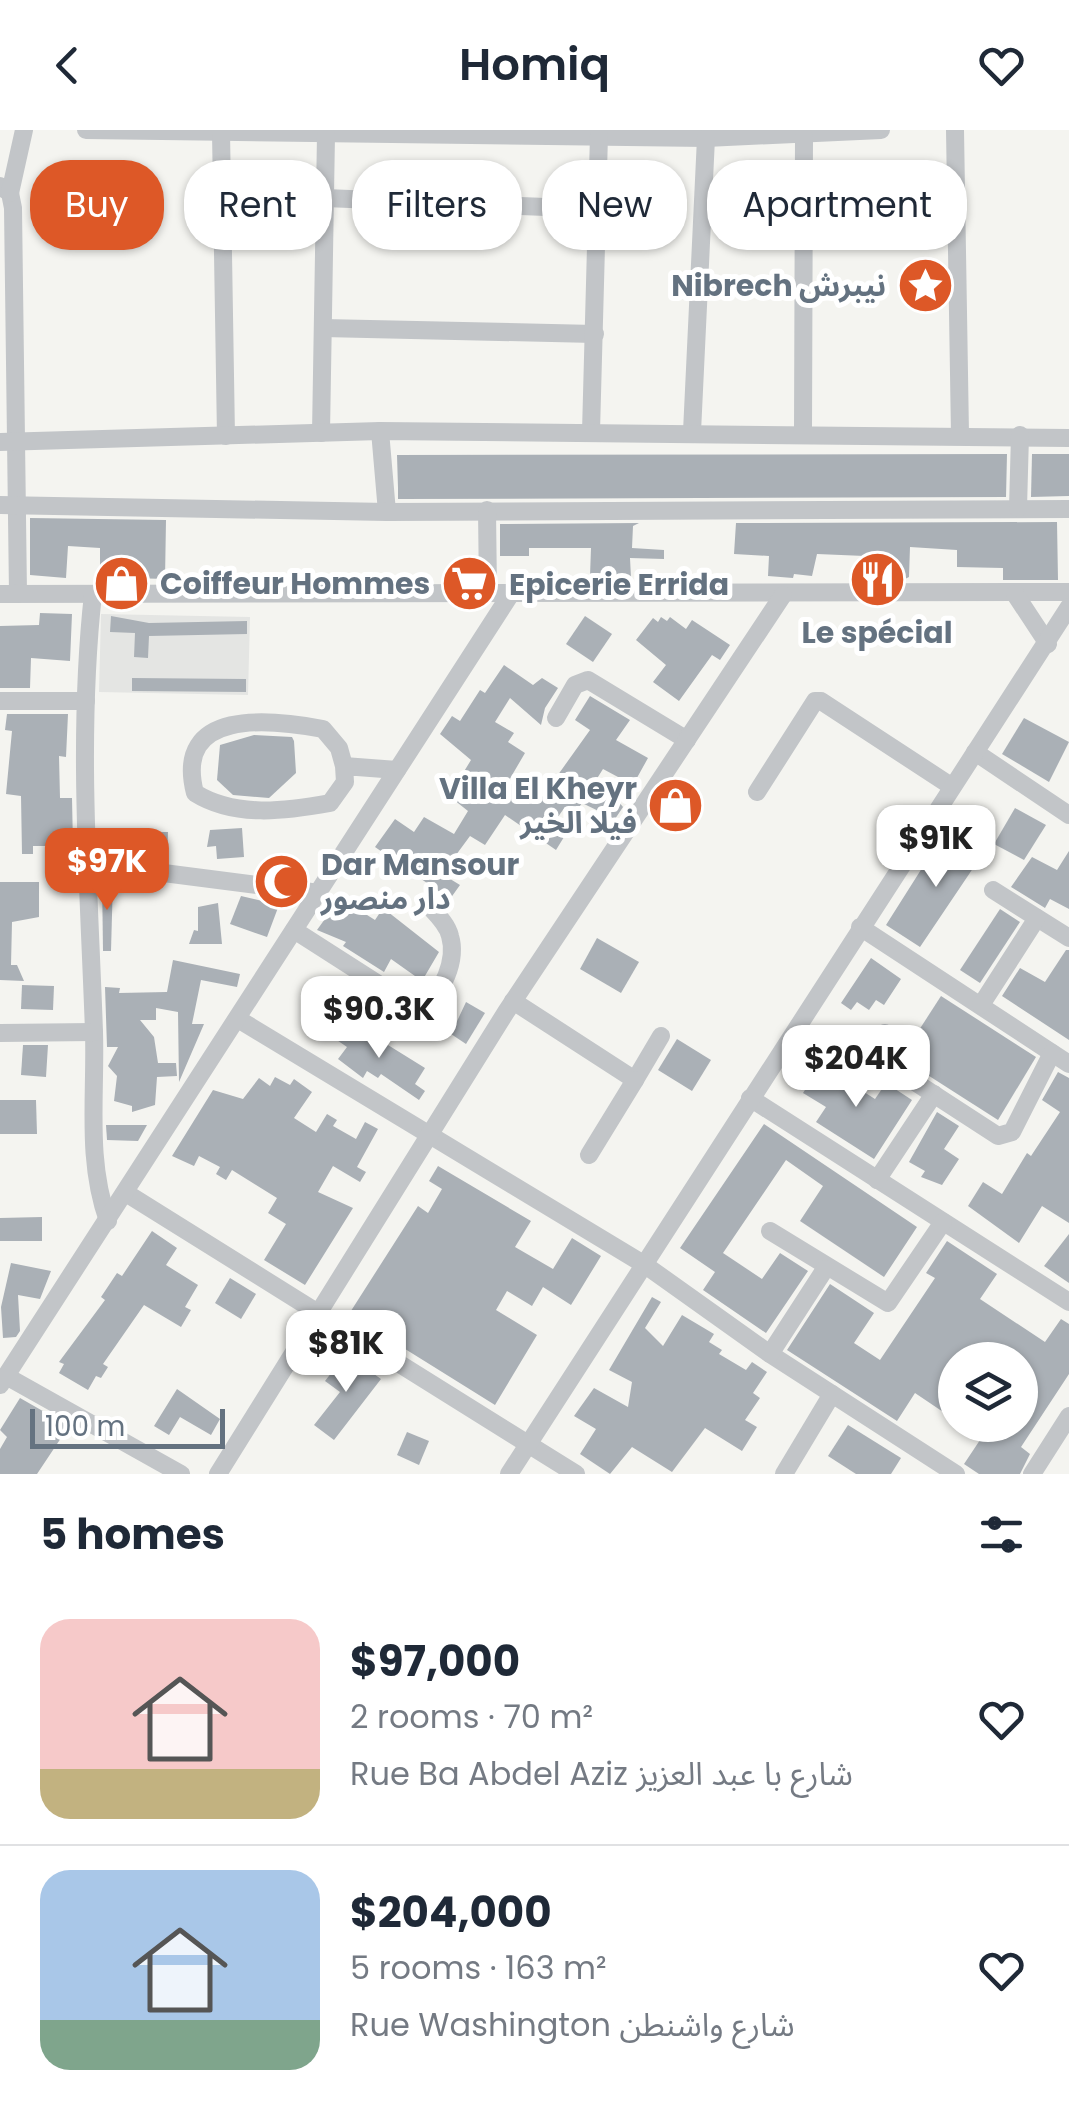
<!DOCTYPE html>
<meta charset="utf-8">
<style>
body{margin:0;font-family:Poppins,"Noto Sans Arabic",sans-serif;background:#f2f2f3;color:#1f2937;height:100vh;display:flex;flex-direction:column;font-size:38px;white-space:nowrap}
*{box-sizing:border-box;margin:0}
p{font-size:32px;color:#747a83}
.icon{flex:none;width:55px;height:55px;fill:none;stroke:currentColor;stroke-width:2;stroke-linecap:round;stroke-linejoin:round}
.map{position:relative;height:1344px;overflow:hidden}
.drawer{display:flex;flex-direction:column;background:#fff;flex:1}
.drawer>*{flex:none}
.top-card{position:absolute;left:30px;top:30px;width:1010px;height:90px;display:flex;gap:20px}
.tools{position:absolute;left:938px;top:1212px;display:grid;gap:20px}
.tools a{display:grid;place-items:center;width:100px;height:100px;border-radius:50%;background:#fff;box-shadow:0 2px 8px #0004;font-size:50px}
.scale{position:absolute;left:30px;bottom:25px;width:195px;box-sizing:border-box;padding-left:10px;border:5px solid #647280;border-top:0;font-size:28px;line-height:35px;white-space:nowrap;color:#647280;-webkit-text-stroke:8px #fff;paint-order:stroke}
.price{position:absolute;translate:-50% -85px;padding:0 22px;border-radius:20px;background:#fff;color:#222;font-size:32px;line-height:65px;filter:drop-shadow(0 2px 5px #0008)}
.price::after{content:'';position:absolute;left:50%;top:60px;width:30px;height:22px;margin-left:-15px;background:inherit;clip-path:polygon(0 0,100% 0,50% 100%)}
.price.selected{background:#dd5827;color:#fff}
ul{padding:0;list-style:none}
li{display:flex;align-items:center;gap:30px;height:250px;padding:0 40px}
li+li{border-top:2px solid #e0e1e3}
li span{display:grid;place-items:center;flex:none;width:280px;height:200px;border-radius:30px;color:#555}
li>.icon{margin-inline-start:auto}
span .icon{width:120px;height:120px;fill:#fffc;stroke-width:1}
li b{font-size:42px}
h2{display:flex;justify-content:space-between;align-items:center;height:120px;padding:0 40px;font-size:42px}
.chip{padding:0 35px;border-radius:40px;background:#fff;box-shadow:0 2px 8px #0004;font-size:35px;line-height:90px}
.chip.selected{background:#dd5827;color:#fff}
header{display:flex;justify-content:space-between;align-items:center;height:130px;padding:0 40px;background:#fff;font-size:45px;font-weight:600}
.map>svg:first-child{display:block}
</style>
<header><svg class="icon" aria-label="back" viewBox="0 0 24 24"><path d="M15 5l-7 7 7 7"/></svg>Homiq<svg class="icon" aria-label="heart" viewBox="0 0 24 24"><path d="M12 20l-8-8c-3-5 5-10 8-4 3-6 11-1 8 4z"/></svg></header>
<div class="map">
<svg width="1069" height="1344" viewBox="0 0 1069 1344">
<rect width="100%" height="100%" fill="#f4f4f0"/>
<path fill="#e4e5e3" d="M101,484L250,487L248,565L99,562Z"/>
<g fill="#aab0b6">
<path d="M895,66L928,67L926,96L895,95Z"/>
<path d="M1007,324L1006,367L398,369V358L397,325Z"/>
<path d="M1032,324H1069V366L1031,367Z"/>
<path d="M30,388L166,390L165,449L100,447V418L68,416L66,448L30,445Z"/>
<path d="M1057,392L1058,450H1003V438L957,437V420L910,417L909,447L903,450L865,447V426L817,424L812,446L794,444L793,448L768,446L769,426L734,424L736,393Z"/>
<path d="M639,393L633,396L632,418L664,420V429L630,428L631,448L590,446L591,418H529V426H500V394Z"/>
<path d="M40,483L72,484L70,531L31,528L30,558H0V496L39,495Z"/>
<path d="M111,486L149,493L247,491V504L149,506L148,528L134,527L135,503L110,502Z"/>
<path d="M585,486L612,504L593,532L566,514Z"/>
<path d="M661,487L667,491L670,487L686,499L692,490L730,515L720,530L712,525L679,571L653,552L666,535L636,510L653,488L658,492Z"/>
<path d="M504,535L533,555L542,548L558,558L545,578L541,595L510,568L495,592L514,603L508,612L525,623L508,652L540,670L590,600L575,590L590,566L630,590L616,610L648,628L633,655L603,639L591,658L619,672L623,677L615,689L582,673L575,683L565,677L550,698L564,707L556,720L505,685L485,715L470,706L442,744L460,755L450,769L375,717L395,689L414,702L424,687L454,704L468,681L449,666L471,630L440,604L452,586L460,591L480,560L485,563Z"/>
<path d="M132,548L246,549V562L132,561Z"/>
<path d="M7,584H68L66,627L59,626L60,668H72L73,716H33V724H22L21,666L6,664L12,601L5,600Z"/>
<path d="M1024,588L1069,612L1049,652L1002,624Z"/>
<path d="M254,605L292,607L294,611L296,643L269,668L233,665L217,650L220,615Z"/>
<path d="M1015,678L1046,695L1024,730L994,714Z"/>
<path d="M242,698L244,727L217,729L216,716L207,717L210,700Z"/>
<path d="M961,701L988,716L920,817L886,795L924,735L933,741Z"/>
<path d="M135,702H168L167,728L128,726V707L135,708Z"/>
<path d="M1069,721V779L1050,769L1045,778L1011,757L1032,727L1057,740Z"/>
<path d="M102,748L113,749L111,821H103Z"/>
<path d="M0,752H39V787L12,792L11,835H17L24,851L0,850Z"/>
<path d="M241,766L279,775L267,807L230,794Z"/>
<path d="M340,768L375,790L383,778L439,822L422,851L391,829L384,842L343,816L346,812L317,800Z"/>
<path d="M218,773L222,814H189L194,800L198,801V777Z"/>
<path d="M1000,779L1020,792L980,853L960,840Z"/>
<path d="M597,808L639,832L621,863L580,839Z"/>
<path d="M1066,820H1069V910L1002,866L1020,838L1045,852Z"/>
<path d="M871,828L901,849L884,875L876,870L869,880L857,872L851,880L841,873Z"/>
<path d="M173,830L240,844L237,857L201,850L192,894H204L179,952L178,882L156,878V890H140L154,907L158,933H176L177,946L157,947L155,975L132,982V976L114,971L117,946L108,936L118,917H107L105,857L120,858L119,863L167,862Z"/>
<path d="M22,855L54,856L53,880L21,879Z"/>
<path d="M941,866L1036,927L998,990L901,928Z"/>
<path d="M466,872L485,883L466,914L451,904Z"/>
<path d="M339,894L362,910L367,902L425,938L415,954L425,961L419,970L381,944L378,948L367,941L363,948L338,929L347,917L331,906Z"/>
<path d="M677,909L711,930L692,961L658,940Z"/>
<path d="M23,915H48L46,947L21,945Z"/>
<path d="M824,930L848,945L841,956L860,968L864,962L875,969L886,953L912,970L874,1029L816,992L826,977L803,963Z"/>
<path d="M1058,942L1069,948V1093L1042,1076L1019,1113L968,1076L983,1052L1002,1064L1027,1023L1031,1026L1060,982L1042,970Z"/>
<path d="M275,947L290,955L294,949L312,962L294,988L316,1002L327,984L337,990L333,996L356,1009L365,992L378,999L357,1037L366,1042L360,1052L333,1036L318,1062L353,1078L305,1155L264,1130L286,1094L268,1083L277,1068L232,1040L226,1050L216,1044L220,1037L199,1026L194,1036L172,1026L213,960L243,969L259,948L270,956Z"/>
<path d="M0,970H36L37,1004H0Z"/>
<path d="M937,982L959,996L944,1019L959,1029L942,1055L921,1047L925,1041L909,1032Z"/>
<path d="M764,994L917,1097L884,1147L800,1091L823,1056L786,1030L723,1123L762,1149L780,1123L808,1141L766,1203L703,1160L715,1142L680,1118Z"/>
<path d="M106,995H147L138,1011L107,1010Z"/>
<path d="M438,1036L531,1091L515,1117L553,1139L572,1108L601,1126L571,1175L543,1157L532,1176L507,1161L496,1180L537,1205L495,1275L349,1184L418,1076L428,1083L442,1059L429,1051Z"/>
<path d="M42,1087V1111H0V1088Z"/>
<path d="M152,1101L177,1118L166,1135L198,1155L185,1177L191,1180L181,1197L144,1175L103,1234L108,1237L101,1248L96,1246L88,1260L59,1243L64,1234L59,1232L105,1170L101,1167L117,1143L122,1146Z"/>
<path d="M1069,1104V1153L1044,1136Z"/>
<path d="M947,1111L997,1144L980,1169L1045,1212L1061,1189L1069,1194V1244L1021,1317L1030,1324L1020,1344H979L964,1334L982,1307L963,1295H1020V1230H955V1290L915,1263L897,1291L787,1220L830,1154L874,1183L854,1213L880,1230L935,1148L926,1143Z"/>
<path d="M11,1133L51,1141L40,1169L18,1165L20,1201L16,1207L3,1208L1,1177Z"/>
<path d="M230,1148L256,1164L241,1189L215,1173Z"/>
<path d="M652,1167L661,1172L645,1198L663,1216L682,1185L714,1204L709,1212L722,1220L719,1224L746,1240L752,1232L767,1242L753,1263L760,1268L745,1290L757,1297L742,1321L705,1298L672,1342L632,1317L610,1344L580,1324L596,1299L574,1286L594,1258L628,1277L632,1252L609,1240Z"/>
<path d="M346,1224L381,1249L334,1310L314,1295L340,1262L325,1251Z"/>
<path d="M177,1259L220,1289L211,1305L180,1287L169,1305L154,1296Z"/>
<path d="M20,1268L69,1296L37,1344H0V1319L7,1307L0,1300Z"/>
<path d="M848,1295L901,1328L891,1344H856L828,1326Z"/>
<path d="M407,1302L429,1311L419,1335L397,1325Z"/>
</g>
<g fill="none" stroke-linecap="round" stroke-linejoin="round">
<g stroke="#c2c5c8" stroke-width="18">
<path d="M86,0L706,8L881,0"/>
<path d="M955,0L960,304"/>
<path d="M221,2L226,306"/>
<path d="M0,56L10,63L13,78L18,464"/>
<path d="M10,63L24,0"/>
<path d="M325,68L596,79"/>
<path d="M323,198L595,204"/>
<path d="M380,301L387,382"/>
<path d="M591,302L599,5"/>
<path d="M692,302L706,8"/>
<path d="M803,302L804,7"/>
<path d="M321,303L326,5"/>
<path d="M0,312L380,301L1069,308"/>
<path d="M0,375L387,382L1069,379"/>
<path d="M1018,378L1020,305"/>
<path d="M487,380L488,462"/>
<path d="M0,464L1069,462"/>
<path d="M93,464C77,609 89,756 94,902C96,967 86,1029 108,1091"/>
<path d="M1015,464L1048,514"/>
<path d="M0,571H86"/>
<path d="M556,588L575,555L588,550L687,610"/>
<path d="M975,622L1069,685"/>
<path d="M344,636L339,618L323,599C270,589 173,578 195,663C235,688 286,681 330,673L345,652L344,636L397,640"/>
<path d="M757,662L815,571H821L951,656"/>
<path d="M86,733L319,763"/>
<path d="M993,760L1069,808"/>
<path d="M860,797L1069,934"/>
<path d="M294,800L408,873L422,876C443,865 457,829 450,806C447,793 435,783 427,774"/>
<path d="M513,871L635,950L661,906"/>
<path d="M981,875L1037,788"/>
<path d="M238,889L645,1135L770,1224L956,1344"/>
<path d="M0,903L94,902"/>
<path d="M885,903L879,923L881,930L998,1006L1012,1002L1052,923"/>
<path d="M750,968L1069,1172"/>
<path d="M589,1025L635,950"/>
<path d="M877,1050L934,964"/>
<path d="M126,1063L576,1344"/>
<path d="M770,1101L888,1173L943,1092"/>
<path d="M770,1224L825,1139"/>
<path d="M6,1246L181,1344"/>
<path d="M0,1255L512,462"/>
<path d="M218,1344L506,882L783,465"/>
<path d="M509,1344L1069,477"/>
<path d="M784,1344L832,1264"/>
<path d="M1032,1344L1069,1286"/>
</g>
</g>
<defs>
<symbol id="sight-disc" viewBox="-11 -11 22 22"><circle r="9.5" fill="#dd5827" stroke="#fff"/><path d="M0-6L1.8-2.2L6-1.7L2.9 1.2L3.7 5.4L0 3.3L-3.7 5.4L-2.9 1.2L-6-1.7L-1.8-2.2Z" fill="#fff"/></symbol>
<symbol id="restaurant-disc" viewBox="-11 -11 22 22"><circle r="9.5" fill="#dd5827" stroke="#fff"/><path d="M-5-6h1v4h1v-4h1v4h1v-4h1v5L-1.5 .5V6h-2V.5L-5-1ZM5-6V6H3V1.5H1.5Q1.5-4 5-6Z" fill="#fff"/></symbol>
<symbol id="shop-disc" viewBox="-11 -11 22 22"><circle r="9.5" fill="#dd5827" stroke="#fff"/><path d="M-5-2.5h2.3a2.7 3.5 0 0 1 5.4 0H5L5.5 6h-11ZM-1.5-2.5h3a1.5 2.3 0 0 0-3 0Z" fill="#fff"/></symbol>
<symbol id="supermarket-disc" viewBox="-11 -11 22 22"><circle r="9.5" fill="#dd5827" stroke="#fff"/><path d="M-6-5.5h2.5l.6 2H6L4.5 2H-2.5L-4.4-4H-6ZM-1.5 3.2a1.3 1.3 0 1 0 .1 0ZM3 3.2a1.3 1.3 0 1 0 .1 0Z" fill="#fff"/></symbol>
<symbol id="mosque-disc" viewBox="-11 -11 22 22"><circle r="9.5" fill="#dd5827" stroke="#fff"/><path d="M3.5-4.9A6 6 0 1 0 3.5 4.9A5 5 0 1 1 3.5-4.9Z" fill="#fff"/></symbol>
</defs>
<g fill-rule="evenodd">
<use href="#sight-disc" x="894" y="124" width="63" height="63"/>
<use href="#restaurant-disc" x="846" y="418" width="63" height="63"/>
<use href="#shop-disc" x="90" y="422" width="63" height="63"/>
<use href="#supermarket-disc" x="438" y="422" width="63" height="63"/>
<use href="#shop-disc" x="644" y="644" width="63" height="63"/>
<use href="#mosque-disc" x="250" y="720" width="63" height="63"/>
</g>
<g text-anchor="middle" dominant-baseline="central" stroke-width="10" stroke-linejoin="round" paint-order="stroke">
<g font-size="30" font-weight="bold" fill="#647280" stroke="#fff" text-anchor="start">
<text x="886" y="155" text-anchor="end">Nibrech نيبرش</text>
<text x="160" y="453">Coiffeur Hommes</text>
<text x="509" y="454">Epicerie Errida</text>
<text x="877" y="502" text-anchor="middle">Le spécial</text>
<text x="637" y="658" text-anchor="end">Villa El Kheyr<tspan x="637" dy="34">فيلا الخير</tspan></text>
<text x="321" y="734">Dar Mansour<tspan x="321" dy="34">دار منصور</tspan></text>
</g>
</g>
</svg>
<div class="tools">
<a><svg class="icon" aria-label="layers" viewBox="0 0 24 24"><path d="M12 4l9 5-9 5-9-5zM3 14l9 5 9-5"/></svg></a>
</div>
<div class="scale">100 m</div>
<b class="price" style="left:936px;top:760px">$91K</b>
<b class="price selected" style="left:107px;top:783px">$97K</b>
<b class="price" style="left:379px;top:931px">$90.3K</b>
<b class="price" style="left:856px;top:980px">$204K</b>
<b class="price" style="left:346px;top:1265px">$81K</b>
<div class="top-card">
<a class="chip selected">Buy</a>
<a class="chip">Rent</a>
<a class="chip">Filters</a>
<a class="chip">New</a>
<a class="chip">Apartment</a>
</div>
</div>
<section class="drawer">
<h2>5 homes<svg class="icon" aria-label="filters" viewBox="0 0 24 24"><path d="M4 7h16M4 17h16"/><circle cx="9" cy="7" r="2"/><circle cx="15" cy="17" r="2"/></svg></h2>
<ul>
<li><span style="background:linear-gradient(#f6c9c9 75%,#c2b280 0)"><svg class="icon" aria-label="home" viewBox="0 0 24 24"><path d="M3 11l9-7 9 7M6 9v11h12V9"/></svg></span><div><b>$97,000</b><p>2 rooms · 70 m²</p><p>Rue Ba Abdel Aziz شارع با عبد العزيز</p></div><svg class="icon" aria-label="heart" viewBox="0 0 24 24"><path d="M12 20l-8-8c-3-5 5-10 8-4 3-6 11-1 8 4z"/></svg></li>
<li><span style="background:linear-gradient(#a9c7e8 75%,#7fa58c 0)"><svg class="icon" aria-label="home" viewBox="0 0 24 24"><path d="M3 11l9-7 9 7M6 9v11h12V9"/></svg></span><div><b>$204,000</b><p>5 rooms · 163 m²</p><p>Rue Washington شارع واشنطن</p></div><svg class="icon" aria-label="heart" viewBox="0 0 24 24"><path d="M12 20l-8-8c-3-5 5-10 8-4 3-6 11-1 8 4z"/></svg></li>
</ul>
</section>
